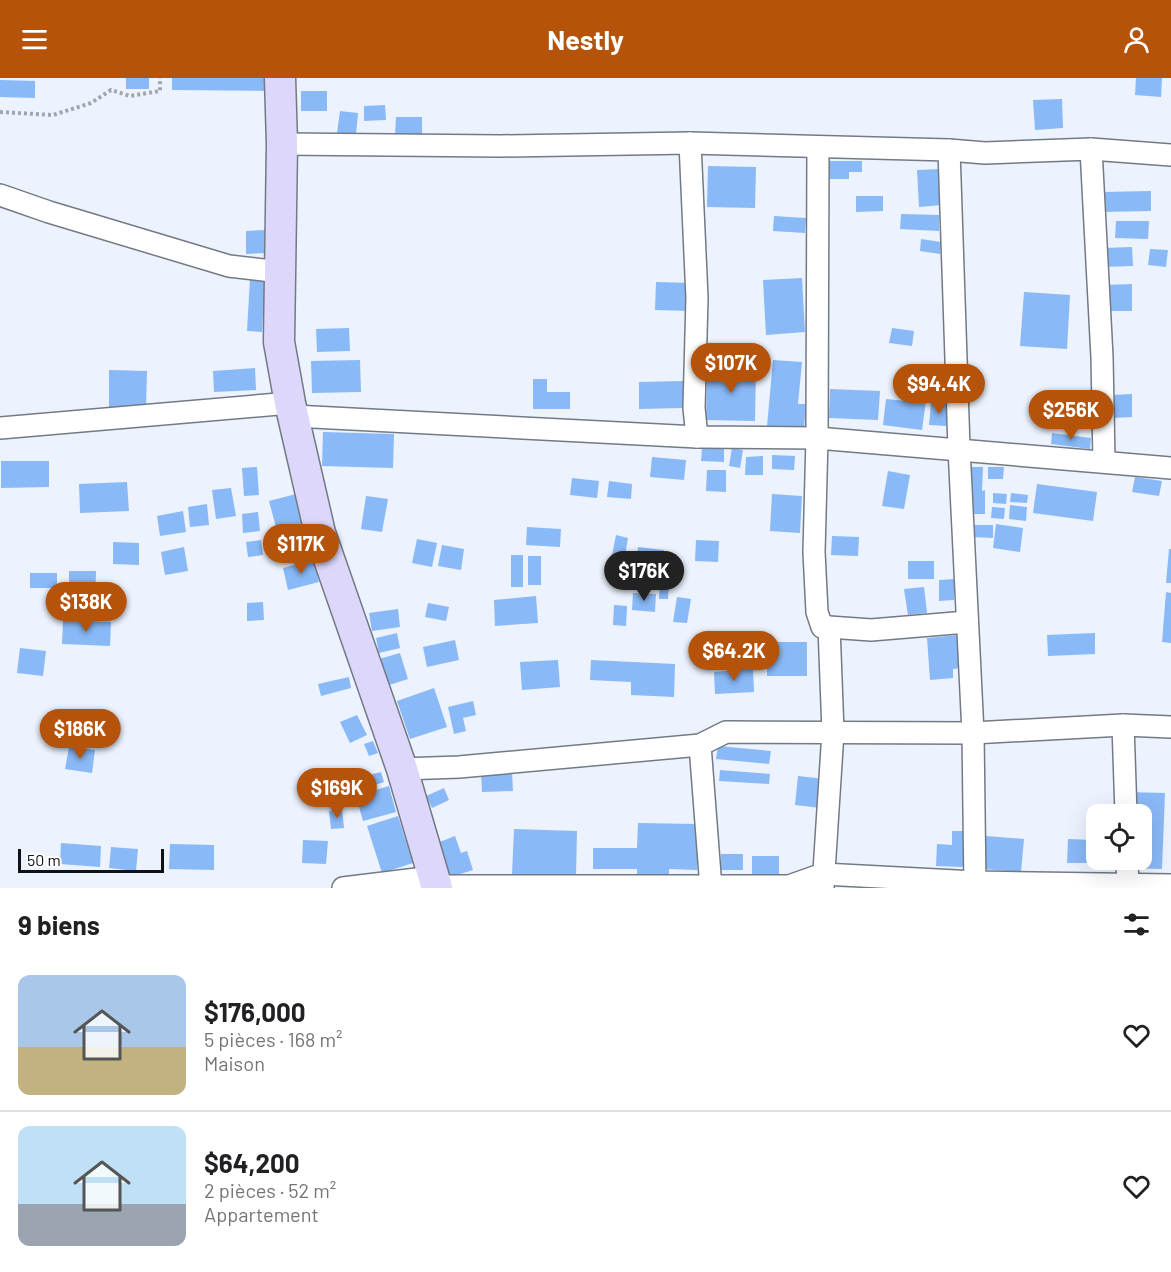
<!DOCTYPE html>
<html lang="fr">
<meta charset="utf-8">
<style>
body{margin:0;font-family:Barlow,sans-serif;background:#f6f6f6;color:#202124;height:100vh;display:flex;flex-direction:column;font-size:22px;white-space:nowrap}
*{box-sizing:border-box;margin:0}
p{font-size:20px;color:#757577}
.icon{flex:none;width:33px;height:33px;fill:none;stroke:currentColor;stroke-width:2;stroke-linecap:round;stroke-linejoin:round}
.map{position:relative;height:810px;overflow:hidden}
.sheet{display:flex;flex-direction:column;background:#fff;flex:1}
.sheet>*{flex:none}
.fabs{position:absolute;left:1086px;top:726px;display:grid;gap:12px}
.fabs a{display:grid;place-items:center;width:66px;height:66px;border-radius:12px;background:#fff;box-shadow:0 6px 24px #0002;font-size:30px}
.scale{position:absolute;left:18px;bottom:15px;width:146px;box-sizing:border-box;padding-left:6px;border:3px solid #0f1115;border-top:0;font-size:16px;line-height:21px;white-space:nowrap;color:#0f1115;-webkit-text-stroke:4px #fff;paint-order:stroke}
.price{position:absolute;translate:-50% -51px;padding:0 14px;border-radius:21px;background:#b45309;color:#fff;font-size:20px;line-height:39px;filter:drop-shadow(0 2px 3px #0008)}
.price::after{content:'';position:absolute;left:50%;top:36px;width:18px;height:14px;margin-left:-9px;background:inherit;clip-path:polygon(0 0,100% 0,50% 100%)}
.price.on{background:#222;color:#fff}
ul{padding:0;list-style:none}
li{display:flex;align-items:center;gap:18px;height:150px;padding:0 18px}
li+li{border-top:2px solid #e0e0e0}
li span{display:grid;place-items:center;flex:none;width:168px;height:120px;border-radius:12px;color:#555}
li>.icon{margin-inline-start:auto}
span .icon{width:72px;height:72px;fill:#fffc;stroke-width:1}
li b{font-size:26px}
h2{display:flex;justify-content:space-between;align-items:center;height:72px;padding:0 18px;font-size:26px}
header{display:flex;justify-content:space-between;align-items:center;height:78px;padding:0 18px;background:#b45309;color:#fff;font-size:27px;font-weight:700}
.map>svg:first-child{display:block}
</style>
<header><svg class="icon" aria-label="menu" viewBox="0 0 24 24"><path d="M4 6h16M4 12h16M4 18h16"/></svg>Nestly<svg class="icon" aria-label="person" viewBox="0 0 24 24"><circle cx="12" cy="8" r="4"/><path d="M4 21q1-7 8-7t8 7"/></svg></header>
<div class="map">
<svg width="1171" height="810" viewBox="0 0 1171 810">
<rect width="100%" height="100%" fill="#ecf3fe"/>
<g fill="#8ab9f7">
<rect x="126" y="0" width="23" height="11"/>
<path d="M172,0H270V13L172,12Z"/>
<path d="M1136,0H1162L1161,19L1135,17Z"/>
<path d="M0,2L35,3V20L0,19Z"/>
<rect x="301" y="13" width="26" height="20"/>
<path d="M1062,21L1063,50L1035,52L1033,22Z"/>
<path d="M385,27L386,42L364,43V28Z"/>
<path d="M340,33L358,35L356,57L337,55Z"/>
<path d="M396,39H422V57H395Z"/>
<path d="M824,83H862V94H849V101H824Z"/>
<path d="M708,88L756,89L755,130L707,129Z"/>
<path d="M940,91L942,127L919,129L917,92Z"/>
<path d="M1151,113V133L1102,134V114Z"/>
<path d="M856,118H883V133L856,134Z"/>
<path d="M901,136L939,137V153L900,151Z"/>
<path d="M774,138L806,140L805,155L773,153Z"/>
<path d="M1116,143H1149L1148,161L1115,160Z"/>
<path d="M265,152L266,175L246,176V153Z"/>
<path d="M921,161L941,164L940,176L920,173Z"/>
<path d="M1132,169L1133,188L1104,189L1103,170Z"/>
<path d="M1150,171L1168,172L1166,189L1148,187Z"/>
<path d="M802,200L805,254L766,257L763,202Z"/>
<path d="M250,201H265L262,254L247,253Z"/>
<path d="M656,204L691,205L690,233L655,232Z"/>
<path d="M1132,206V233H1105V207Z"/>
<path d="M1024,214L1070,217L1067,271L1020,268Z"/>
<path d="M349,250L350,273L317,274L316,251Z"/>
<path d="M892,250L914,253L912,268L889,265Z"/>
<path d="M360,282L361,314L312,315L311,283Z"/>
<path d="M773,282L802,284L798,326H806L804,351L767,348Z"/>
<path d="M255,290L256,312L214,314L213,293Z"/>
<path d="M707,290H756L755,343L706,342Z"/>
<path d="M109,292L147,293L146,329H109Z"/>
<path d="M533,301H547V314H570V331H533Z"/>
<path d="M683,303L684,330L639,331V304Z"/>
<path d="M830,311L880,313L878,342L829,340Z"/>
<path d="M908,313L927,315L922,352L883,347L886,321L907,323Z"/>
<path d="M1132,316V339L1113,340L1112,317Z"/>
<path d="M931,325L949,327L947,348L929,347Z"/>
<path d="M323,354L394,356L393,390L322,388Z"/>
<path d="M1052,355L1091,360L1090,371L1051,366Z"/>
<path d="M702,369H724V384L701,383Z"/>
<path d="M732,370L743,372L740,390L729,388Z"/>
<path d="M772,377L795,378L794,392L772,391Z"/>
<path d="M763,378V397H745L746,379Z"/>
<path d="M652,379L686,382L684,402L650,399Z"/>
<path d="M1,383H49V409L1,410Z"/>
<path d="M257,389L259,417L244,418L242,390Z"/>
<path d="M971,389H983L982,413L985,412V436H970Z"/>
<path d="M988,389H1004L1003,401H988Z"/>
<path d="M707,392H726V414L706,413Z"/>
<path d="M888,393L910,397L904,431L882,428Z"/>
<path d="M1135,399L1162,403L1159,418L1132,414Z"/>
<path d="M572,400L599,403L597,420L570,417Z"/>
<path d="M609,403L632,406L631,421L607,419Z"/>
<path d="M127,404L129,433L80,435L79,406Z"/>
<path d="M1037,406L1097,414L1093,443L1033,435Z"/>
<path d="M231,410L236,438L216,441L212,412Z"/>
<path d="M993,415L1007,416L1006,426L993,425Z"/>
<path d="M1011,415L1028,417L1027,425L1010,424Z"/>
<path d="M296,416L305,446L277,453L269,423Z"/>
<path d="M772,416L802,418L800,455L770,453Z"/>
<path d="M366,418L388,421L382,454L361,451Z"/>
<path d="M207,426L209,447L190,449L188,429Z"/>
<path d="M1010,427L1027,429L1026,443L1009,441Z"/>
<path d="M992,429L1005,430L1004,441L991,440Z"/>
<path d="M183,433L186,454L160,458L157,438Z"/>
<path d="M258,434L260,453L243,455L242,436Z"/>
<path d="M996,446L1023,450L1020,474L993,470Z"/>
<path d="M973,447H993V460L973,459Z"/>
<path d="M527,449L561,451L560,469L526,467Z"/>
<path d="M310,455L314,473L283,482L278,464Z"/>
<path d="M616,457L628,460L623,490L610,488Z"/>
<path d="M832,458L859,459L858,478L831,477Z"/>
<path d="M417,461L437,465L432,489L412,485Z"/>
<path d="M261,462L263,477L248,479L246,464Z"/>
<path d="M696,462L719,463L718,484L695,483Z"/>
<path d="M113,464L139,465V487L113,486Z"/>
<path d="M442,467L464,471L461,492L438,488Z"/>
<path d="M184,469L188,493L165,497L161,474Z"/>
<path d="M638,469L664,472L662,497L635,494Z"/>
<path d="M1169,471H1171V505H1166Z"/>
<rect x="511" y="477" width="12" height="32"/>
<rect x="528" y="478" width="13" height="29"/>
<path d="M314,482L319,504L288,512L283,490Z"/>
<rect x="908" y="483" width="26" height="18"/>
<path d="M69,493H96L95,526H69Z"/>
<rect x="30" y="495" width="27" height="15"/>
<path d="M954,501V522L939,523V502Z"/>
<path d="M660,505L669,506L668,521H659Z"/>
<path d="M924,509L927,535L908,537L904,511Z"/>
<path d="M1166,514L1171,515V565L1162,564Z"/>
<path d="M633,515L656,516L655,534L632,532Z"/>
<path d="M536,518L538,545L495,548L494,522Z"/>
<path d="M677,519L691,521L687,545L673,544Z"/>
<path d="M263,524L264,542L247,543V525Z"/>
<path d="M428,525L449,529L446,543L425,539Z"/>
<path d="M614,527L627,528L626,548L613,547Z"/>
<path d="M398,531L400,549L372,553L369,535Z"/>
<path d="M63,542L111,544L110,568L62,566Z"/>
<path d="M397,555L400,570L379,575L376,560Z"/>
<path d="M1095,555V576L1048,578L1047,557Z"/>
<path d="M958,557L961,590L953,591V600L930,602L927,560Z"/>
<path d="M455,562L459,582L427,589L423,569Z"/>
<rect x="767" y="564" width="40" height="34"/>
<path d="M20,570L46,573L43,598L17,595Z"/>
<path d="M400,575L408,601L386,608L379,581Z"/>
<path d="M558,582L560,609L522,612L520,584Z"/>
<path d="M591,582L675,586L674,619L631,617V604L590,602Z"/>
<path d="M753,591L754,614L715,616L714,594Z"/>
<path d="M349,599L351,610L321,618L318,606Z"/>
<path d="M434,610L447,649L410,661L397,623Z"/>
<path d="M473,623L476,637L463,640L466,653L454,656L448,629Z"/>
<path d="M357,637L367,657L350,665L340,644Z"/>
<path d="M373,663L378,675L369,678L364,666Z"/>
<path d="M718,668L771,673L769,686L716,681Z"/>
<path d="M69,669L95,672L92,695L65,691Z"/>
<path d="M720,692L770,696L769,706L719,703Z"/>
<path d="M512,693L513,713L482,714L481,694Z"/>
<path d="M381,694L384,704L372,708L369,697Z"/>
<path d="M798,698L825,701L821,730L795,727Z"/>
<path d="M389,708L396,734L363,743L356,718Z"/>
<path d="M444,710L449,722L432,730L426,718Z"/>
<path d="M1127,714L1165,715L1162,791L1124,790V782H1142V736H1126Z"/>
<path d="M342,731L344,750L331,751L329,733Z"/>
<path d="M398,738L413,785L382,795L367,748Z"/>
<path d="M638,745L698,746L697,792L669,791V798L637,797V791H593V770H637Z"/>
<path d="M514,751L577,753L576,799L512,796Z"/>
<path d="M952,753H964L963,789L936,788L937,766L952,767Z"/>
<path d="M455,758L461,775L467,773L473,792L448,800L437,765Z"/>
<path d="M986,758L1024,761L1021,794L983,791Z"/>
<path d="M1068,761L1093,762L1092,785H1067Z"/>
<path d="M303,762L328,763L326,786L302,785Z"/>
<path d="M61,765L101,768L100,789L60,786Z"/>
<path d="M170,766L214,767V792L169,791Z"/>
<path d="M111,769L138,771L136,793L109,790Z"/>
<rect x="721" y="776" width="22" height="16"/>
<rect x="752" y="778" width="27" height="18"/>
</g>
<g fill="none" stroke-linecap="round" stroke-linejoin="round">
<defs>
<g id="minor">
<path d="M690,65L697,220L694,330L697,359"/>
<path d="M282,66L501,68L690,65L949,72L985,75L1091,71L1171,77"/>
<path d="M818,69L817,360L814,474L817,534L822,549H829L871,552L967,544"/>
<path d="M1091,71L1102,279L1104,383"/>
<path d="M949,72L959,370L973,655L975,810"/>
<path d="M0,117L49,134L229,188L280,194"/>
<path d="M294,338L697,359L817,360L1171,390"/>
<path d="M0,350L290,325"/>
<path d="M1123,647L1126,736"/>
<path d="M700,667L711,810"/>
<path d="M402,691L459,689L700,667L726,654L973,655L1123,647L1171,649"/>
<path d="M1127,782L1128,810"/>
<path d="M437,808H789L823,796L975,804L1171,807"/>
<path d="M823,809L833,654L829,549"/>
<path d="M343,810L433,799"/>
</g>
<path id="secondary" d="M280,0L282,66L279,264L290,325L320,455L402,691L437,810"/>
</defs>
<use href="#minor" stroke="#737a83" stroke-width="24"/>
<use href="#secondary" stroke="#737a83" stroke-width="33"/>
<path stroke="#a0a5ae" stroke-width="4" stroke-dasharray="3 3" stroke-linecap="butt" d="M0,34L53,37L91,25L111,12L130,18L160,13V0"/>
<use href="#minor" stroke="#fff" stroke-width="21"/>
<use href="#secondary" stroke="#dcd7fb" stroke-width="30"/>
</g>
</svg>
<div class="fabs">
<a><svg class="icon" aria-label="locate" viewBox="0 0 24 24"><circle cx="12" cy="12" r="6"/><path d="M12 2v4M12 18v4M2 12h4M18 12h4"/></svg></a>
</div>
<div class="scale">50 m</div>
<b class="price" style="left:731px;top:316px">$107K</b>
<b class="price" style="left:939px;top:337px">$94.4K</b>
<b class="price" style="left:1071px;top:363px">$256K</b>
<b class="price" style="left:301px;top:497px">$117K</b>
<b class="price on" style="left:644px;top:524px">$176K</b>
<b class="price" style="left:86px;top:555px">$138K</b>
<b class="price" style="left:734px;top:604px">$64.2K</b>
<b class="price" style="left:80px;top:682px">$186K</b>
<b class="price" style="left:337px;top:741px">$169K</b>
</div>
<section class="sheet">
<h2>9 biens<svg class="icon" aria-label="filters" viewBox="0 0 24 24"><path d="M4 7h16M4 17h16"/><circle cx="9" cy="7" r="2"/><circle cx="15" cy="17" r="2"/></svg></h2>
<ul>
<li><span style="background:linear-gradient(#a9c7e8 60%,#c2b280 0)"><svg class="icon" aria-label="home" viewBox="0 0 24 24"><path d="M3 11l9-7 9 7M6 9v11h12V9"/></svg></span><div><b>$176,000</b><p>5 pièces · 168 m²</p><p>Maison</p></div><svg class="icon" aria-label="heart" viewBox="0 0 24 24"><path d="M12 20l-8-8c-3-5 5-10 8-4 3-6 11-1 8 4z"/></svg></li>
<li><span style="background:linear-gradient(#bfe0f5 65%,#9aa5b1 0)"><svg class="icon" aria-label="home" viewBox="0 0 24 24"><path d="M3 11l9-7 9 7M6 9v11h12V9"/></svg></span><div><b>$64,200</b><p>2 pièces · 52 m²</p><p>Appartement</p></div><svg class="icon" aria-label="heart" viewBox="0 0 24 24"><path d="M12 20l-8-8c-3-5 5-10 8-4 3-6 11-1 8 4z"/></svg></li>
</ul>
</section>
